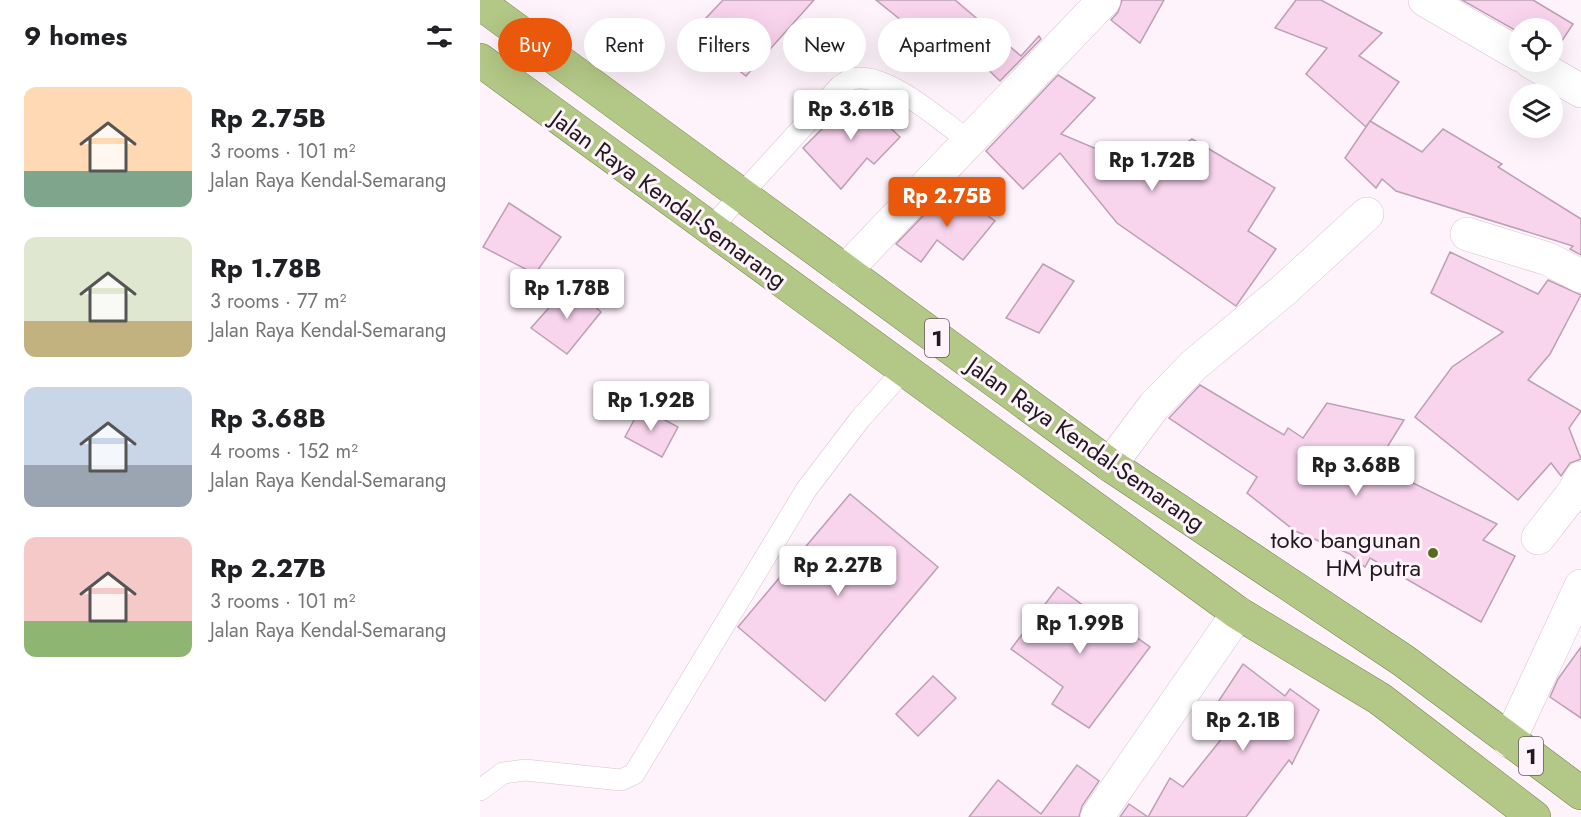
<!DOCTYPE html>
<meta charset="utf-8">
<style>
body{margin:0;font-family:Jost,sans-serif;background:#f6f6f6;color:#202124;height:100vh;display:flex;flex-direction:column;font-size:22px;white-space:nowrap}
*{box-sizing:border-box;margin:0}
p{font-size:20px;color:#757577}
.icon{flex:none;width:33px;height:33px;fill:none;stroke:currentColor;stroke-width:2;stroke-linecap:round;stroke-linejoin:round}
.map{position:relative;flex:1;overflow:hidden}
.drawer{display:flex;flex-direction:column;background:#fff;width:480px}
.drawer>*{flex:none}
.guide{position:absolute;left:18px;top:18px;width:570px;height:54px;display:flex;gap:12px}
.tools{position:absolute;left:1029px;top:18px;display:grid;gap:12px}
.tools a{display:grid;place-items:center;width:54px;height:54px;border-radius:50%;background:#fff;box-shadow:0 6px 24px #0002;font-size:30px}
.price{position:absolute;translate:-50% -51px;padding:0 14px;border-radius:6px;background:#fff;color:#222;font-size:20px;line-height:39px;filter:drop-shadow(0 2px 3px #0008)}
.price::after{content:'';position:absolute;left:50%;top:36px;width:18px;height:14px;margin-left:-9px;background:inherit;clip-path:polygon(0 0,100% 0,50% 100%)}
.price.selected{background:#ea580c;color:#fff}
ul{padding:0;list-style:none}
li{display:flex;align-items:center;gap:18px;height:150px;padding:0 24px}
li span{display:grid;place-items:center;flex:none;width:168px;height:120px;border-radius:12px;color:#555}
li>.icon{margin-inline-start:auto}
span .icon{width:72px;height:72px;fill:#fffc;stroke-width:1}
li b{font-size:26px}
h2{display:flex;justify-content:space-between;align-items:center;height:72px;padding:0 24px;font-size:26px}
.chip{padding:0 21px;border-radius:27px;background:#fff;box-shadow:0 6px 24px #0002;font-size:21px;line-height:54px}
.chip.selected{background:#ea580c;color:#fff}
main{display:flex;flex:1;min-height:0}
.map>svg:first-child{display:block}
</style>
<main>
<section class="drawer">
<h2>9 homes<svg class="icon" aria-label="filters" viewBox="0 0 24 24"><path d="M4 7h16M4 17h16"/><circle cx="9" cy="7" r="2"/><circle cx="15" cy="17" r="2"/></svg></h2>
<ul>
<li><span style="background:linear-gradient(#ffd9b3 70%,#7fa58c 0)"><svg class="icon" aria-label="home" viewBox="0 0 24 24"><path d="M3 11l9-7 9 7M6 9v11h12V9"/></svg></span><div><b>Rp 2.75B</b><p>3 rooms · 101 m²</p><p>Jalan Raya Kendal-Semarang</p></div></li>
<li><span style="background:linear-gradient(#dfe7d0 70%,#c2b280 0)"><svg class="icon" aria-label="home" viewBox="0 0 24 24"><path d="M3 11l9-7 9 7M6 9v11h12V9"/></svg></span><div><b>Rp 1.78B</b><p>3 rooms · 77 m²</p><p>Jalan Raya Kendal-Semarang</p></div></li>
<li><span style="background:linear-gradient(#c9d6e8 65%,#9aa5b1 0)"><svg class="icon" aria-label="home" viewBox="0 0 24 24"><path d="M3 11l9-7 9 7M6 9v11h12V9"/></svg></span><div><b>Rp 3.68B</b><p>4 rooms · 152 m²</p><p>Jalan Raya Kendal-Semarang</p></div></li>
<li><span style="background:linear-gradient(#f6c9c9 70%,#8fb573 0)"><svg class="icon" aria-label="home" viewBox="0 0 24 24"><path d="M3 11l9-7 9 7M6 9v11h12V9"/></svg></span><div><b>Rp 2.27B</b><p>3 rooms · 101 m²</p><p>Jalan Raya Kendal-Semarang</p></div></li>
</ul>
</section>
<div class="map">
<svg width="1101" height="817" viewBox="0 0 1101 817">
<rect width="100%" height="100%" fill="#fef3fb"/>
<g fill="#f9d4ed" stroke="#bba0b3" stroke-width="1.5">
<path d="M243,0H334L266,76L211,34Z"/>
<path d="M396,0H475L541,56L559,36L561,39L520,81L494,56L482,69Z"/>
<path d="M642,0H684L660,43L631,20L638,12Z"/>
<path d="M816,0H841L902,33L879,56L919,82L886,127L826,74L847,48L795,28Z"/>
<path d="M982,0H1053L1093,24L1074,53L1072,28H1040V33Z"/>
<path d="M578,75L615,98L581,134L666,170L712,139L795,188L768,231L796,249L756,306L637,223L580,153L543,189L506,151Z"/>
<path d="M376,95L420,137L394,164L387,158L361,189L323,148Z"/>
<path d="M890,121L942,152L963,129L1022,164L1018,167L1101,219V255L1090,249L1093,246L916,191L902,179L896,188L865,158Z"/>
<path d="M470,188L515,221L483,260L457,240L441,262L416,244Z"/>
<path d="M29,203L81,237L55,274L3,247Z"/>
<path d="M970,252L1058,294L1068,280L1101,295L1070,354L1048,380L1101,411L1089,428L1101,459L1090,463L1081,476L1071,463L1038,500L935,417L972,367L1023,332L951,293Z"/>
<path d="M563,264L594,281L559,333L526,318Z"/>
<path d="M90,284L121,312L87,354L51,328Z"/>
<path d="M720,385L804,435L808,428L823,438L847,403L924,420L896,465L1017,524L1003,540L1035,556L1001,622L890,558L885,567L870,554L815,531L767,493L777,477L689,418Z"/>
<path d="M161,407L198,427L182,457L145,437Z"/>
<path d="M370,494L458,567L345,701L258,627Z"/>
<path d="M578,587L629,624L632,620L670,647L609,728L572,704L583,687L531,649Z"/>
<path d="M1101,647V718L1070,697L1078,679Z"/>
<path d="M763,664L805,696L810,689L839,710L812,764L809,760L766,817H668L690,778L703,787L755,722L736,705Z"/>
<path d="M453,676L476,698L438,736L416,714Z"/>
<path d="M597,765L619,781L602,806L599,817H489L518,780L561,814Z"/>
<path d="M649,804L668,817H640Z"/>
</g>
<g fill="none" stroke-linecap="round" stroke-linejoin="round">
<defs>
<g id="service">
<path d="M230,229L360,86C364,84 368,80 372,79C405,70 462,122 488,140"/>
<path d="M0,790L23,773L45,770L141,780L154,774L326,490L380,419L423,371"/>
</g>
<g id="minor">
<path d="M945,0L1040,55"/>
<path d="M1051,62L1101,91"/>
<path d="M987,234L1068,259L1101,276"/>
<path d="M365,271L624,0"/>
<path d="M630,465L674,406L714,365L804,290L887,214"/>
<path d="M1058,538L1094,492L1101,478"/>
<path d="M1029,741L1101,586"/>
<path d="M617,817L758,613"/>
</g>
<g id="trunk">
<path d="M0,3L630,465L924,661L1101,793"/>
<path d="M0,60L758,613L900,699L1054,817"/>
</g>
</defs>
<use href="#service" stroke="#dbc0d3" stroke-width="22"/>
<use href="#minor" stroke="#dbc0d3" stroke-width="34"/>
<use href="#trunk" stroke="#74824e" stroke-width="34"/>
<use href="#service" stroke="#fff" stroke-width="21"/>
<use href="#minor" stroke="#fff" stroke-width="33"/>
<use href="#trunk" stroke="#b3c886" stroke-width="33"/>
</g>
<circle fill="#576c1c" stroke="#fef3fb" stroke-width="2" cx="953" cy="553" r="6"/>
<g text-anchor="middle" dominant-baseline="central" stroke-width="6" stroke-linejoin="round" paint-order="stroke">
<g fill="#fef3fb" stroke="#645a61" stroke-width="1.5">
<rect x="445" y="319" width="24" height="38" rx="4.5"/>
<rect x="1039" y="737" width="24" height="38" rx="4.5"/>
</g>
<g font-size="22" font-weight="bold" fill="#22191f">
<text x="457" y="338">1</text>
<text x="1051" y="756">1</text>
</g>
<g font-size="24" fill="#22191f" stroke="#fef3fb">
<text transform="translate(189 199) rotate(36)">Jalan Raya Kendal-Semarang</text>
<text transform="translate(606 444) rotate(35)">Jalan Raya Kendal-Semarang</text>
</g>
<g font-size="24" fill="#22191f" stroke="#fef3fb" text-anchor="end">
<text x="941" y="539">toko bangunan<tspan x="941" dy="28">HM putra</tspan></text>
</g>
</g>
</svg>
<div class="tools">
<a><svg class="icon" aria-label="locate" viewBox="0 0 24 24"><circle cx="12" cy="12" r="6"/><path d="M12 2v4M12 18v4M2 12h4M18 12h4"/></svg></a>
<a><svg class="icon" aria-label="layers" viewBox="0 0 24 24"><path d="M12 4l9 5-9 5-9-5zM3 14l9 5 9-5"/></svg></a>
</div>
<b class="price" style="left:371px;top:141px">Rp 3.61B</b>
<b class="price" style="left:672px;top:192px">Rp 1.72B</b>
<b class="price selected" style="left:467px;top:228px">Rp 2.75B</b>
<b class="price" style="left:87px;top:320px">Rp 1.78B</b>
<b class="price" style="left:171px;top:432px">Rp 1.92B</b>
<b class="price" style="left:876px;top:497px">Rp 3.68B</b>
<b class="price" style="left:358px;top:597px">Rp 2.27B</b>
<b class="price" style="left:600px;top:655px">Rp 1.99B</b>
<b class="price" style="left:763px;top:752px">Rp 2.1B</b>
<div class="guide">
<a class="chip selected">Buy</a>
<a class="chip">Rent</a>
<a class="chip">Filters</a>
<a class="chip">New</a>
<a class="chip">Apartment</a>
</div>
</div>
</main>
